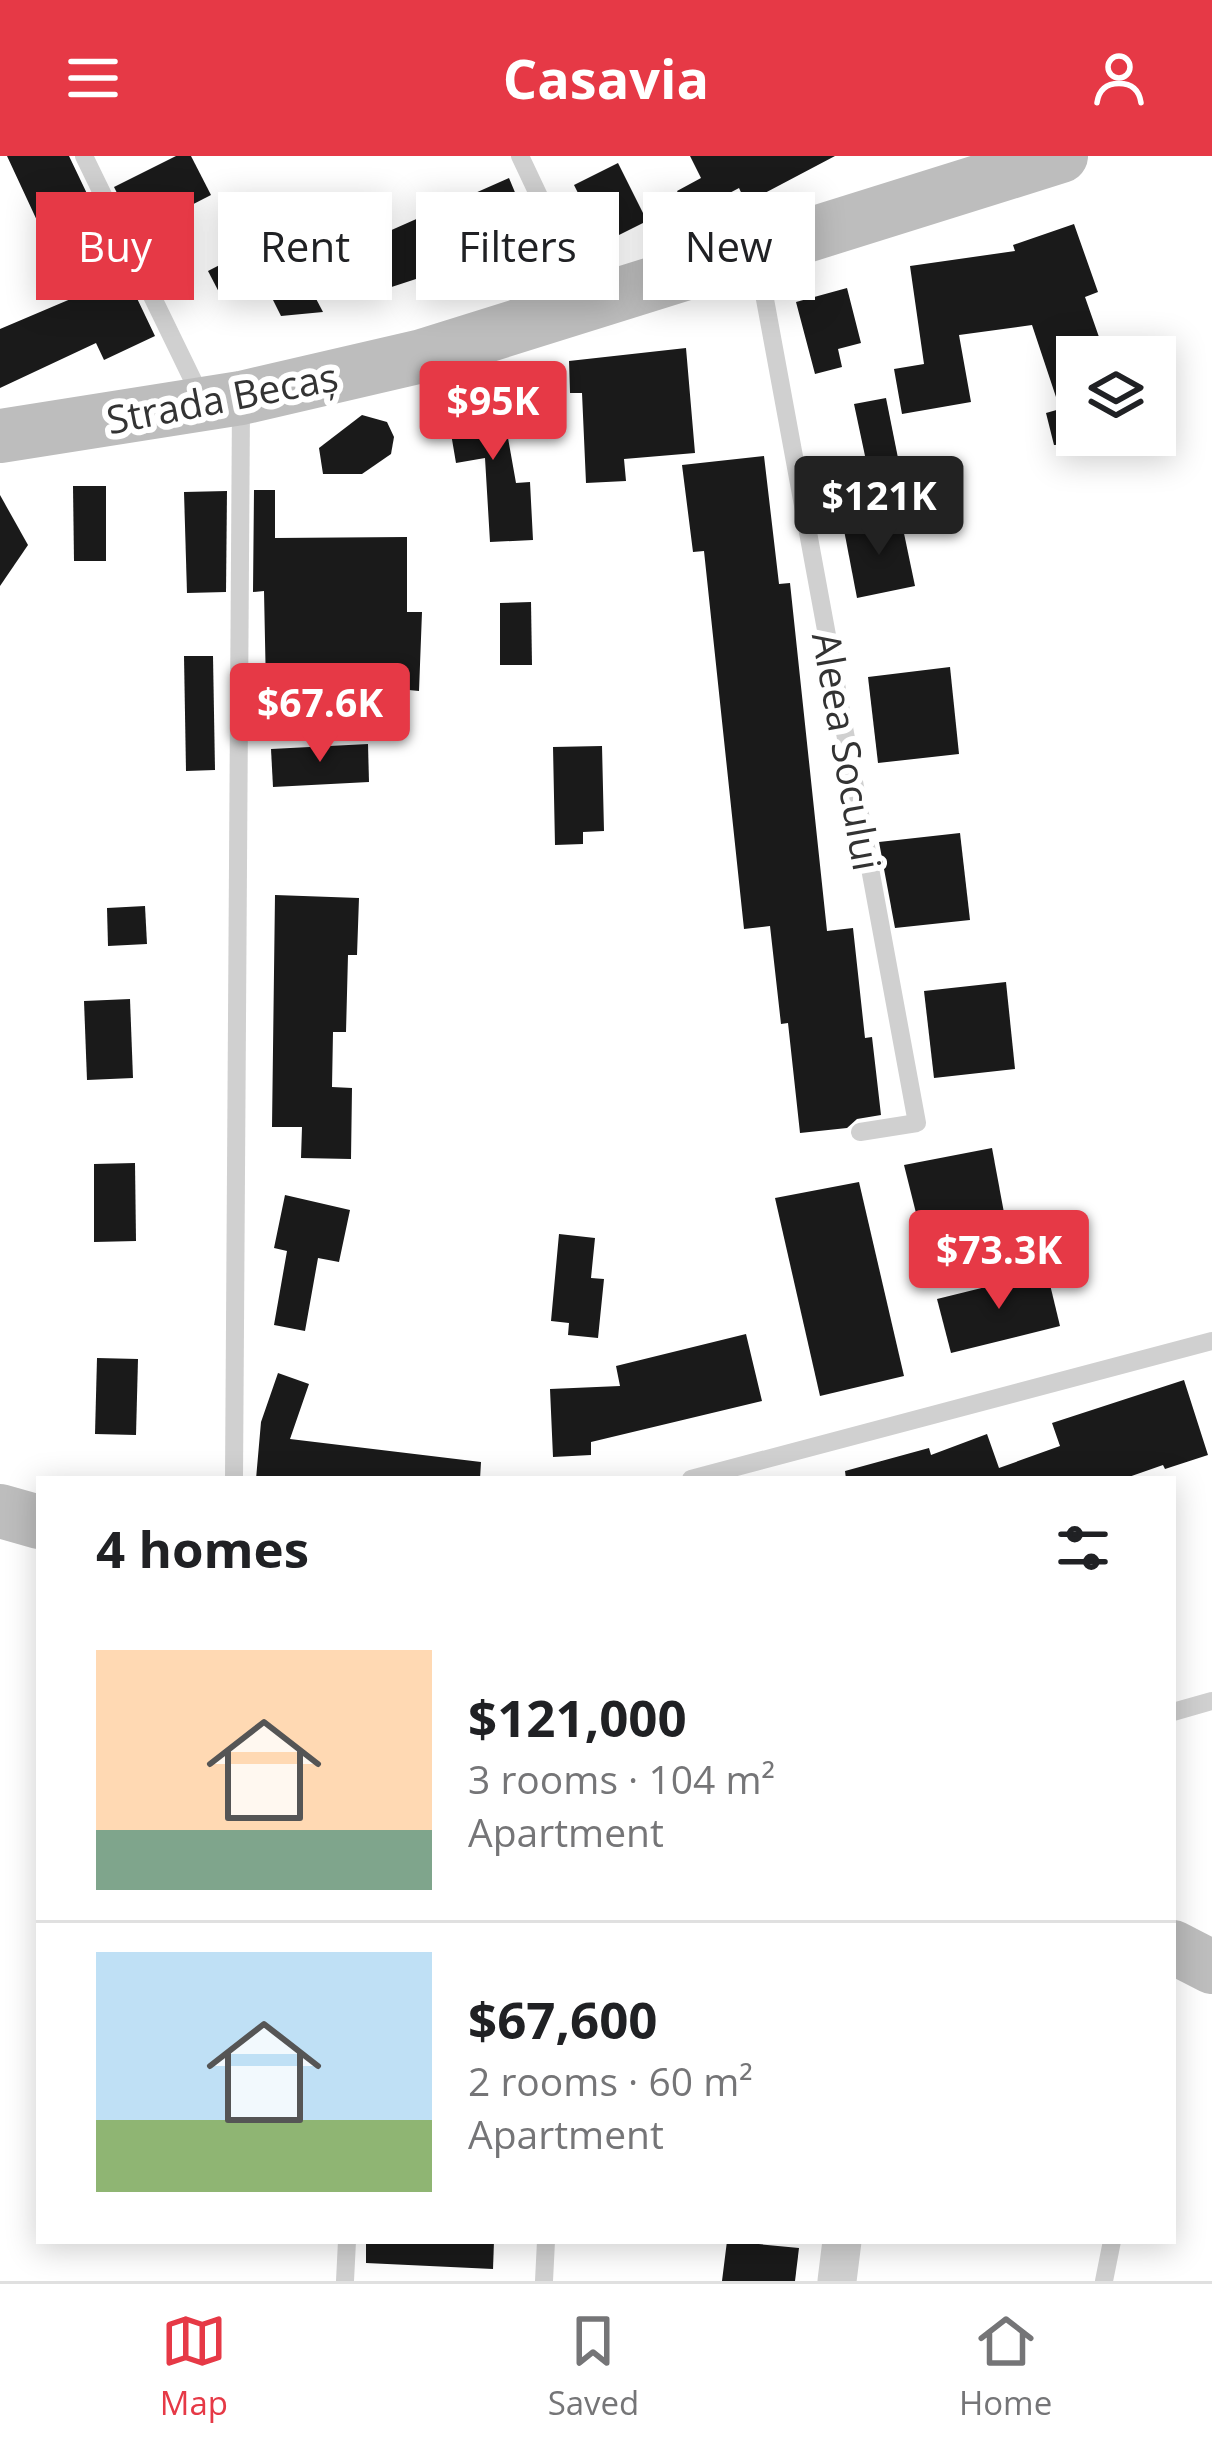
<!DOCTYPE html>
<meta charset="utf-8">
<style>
body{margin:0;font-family:"Open Sans",sans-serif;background:#f6f6f6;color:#202124;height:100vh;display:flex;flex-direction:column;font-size:45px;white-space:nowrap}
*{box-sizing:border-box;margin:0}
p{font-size:39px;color:#757577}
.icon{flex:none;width:66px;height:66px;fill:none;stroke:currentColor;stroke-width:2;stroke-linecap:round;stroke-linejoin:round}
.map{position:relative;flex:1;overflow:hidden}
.side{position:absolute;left:36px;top:1320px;width:1140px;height:768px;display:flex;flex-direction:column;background:#fff;border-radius:0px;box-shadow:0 6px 30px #0003}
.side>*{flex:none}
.guide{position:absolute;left:36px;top:36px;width:1140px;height:108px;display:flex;gap:24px}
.controls{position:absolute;left:1056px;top:180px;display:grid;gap:24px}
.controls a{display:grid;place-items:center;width:120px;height:120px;border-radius:0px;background:#fff;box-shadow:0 6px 30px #0003;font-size:60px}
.price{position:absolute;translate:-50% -102px;padding:0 27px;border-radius:12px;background:#e63946;color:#fff;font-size:39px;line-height:78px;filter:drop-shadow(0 3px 6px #0008)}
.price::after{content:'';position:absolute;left:50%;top:72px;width:36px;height:27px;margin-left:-18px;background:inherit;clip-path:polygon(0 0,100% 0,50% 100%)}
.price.on{background:#222;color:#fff}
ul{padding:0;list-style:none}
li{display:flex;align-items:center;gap:36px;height:300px;padding:0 60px}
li+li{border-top:3px solid #e0e0e0}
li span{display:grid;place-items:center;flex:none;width:336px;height:240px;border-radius:0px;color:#555}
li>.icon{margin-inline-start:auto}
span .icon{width:144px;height:144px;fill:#fffc;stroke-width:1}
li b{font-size:51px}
h2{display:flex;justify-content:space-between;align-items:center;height:144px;padding:0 60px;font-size:51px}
.pill{padding:0 42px;border-radius:0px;background:#fff;box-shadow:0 6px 30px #0003;font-size:42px;line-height:108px}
.pill.on{background:#e63946;color:#fff}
header{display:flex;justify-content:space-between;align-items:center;height:156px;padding:0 60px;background:#e63946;color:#fff;font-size:54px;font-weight:700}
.menu{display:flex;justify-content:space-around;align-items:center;height:168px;border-top:3px solid #e0e0e0;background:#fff;font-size:33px;color:#757577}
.menu a{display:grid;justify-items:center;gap:6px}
.menu .on{color:#e63946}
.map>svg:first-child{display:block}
</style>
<header><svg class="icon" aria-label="menu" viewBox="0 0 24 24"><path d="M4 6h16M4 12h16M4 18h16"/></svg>Casavia<svg class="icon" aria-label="person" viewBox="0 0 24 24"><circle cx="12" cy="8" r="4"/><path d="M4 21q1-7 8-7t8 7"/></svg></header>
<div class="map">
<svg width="1212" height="2125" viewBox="0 0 1212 2125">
<rect width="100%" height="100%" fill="#fff"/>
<g fill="#1a1a1a">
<path d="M7,0H69L155,180L104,204L96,187L0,232V173L73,142Z"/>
<path d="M176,0H191L211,39L137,77L114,31Z"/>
<path d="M690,0H835L746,47L739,32L690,58L677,35L701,22Z"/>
<path d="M618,7L647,65L603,87L574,29Z"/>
<path d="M509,22L524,58L508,65L518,87L420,132L416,123L364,140L332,68L375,49L387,76Z"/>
<path d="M1074,68L1098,136L1085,141L1106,201H1077V288L1054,289L1046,257L1060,253L1032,169L959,179L971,246L902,258L894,213L924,208L910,110L1015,95L1013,89Z"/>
<path d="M241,98L255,126L222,142L208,115Z"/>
<path d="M294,101L323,156L281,160L260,118Z"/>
<path d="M847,132L861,187L838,193L842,211L815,218L796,146Z"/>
<path d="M686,192L695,297L624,303L626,325L586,327L582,237H570L569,205Z"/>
<path d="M498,226L516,327L530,326L533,384L490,386L485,302L456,307L446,248L481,242V228Z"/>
<path d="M886,242L899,307L868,314L854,248Z"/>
<path d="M362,259L387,266L394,281L391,298L362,318H323L319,292Z"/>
<path d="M764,300L779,428L790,427L827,775L853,772L865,882L872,881L881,959L857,963L847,972L800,977L788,867L781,868L770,770L744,773L704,395L693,396L682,309Z"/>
<path d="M73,330H106V405H74Z"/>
<path d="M254,334H275V382L407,381V456H422L419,535L368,530L266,533L264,435L253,436Z"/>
<path d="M227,335L226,436L187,437L184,336Z"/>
<path d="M0,339L28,389L0,430Z"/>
<path d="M901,363L915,430L857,442L844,374Z"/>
<path d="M531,446L532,509H500V447Z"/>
<path d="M184,500H213L215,614L186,615Z"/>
<path d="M950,511L959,598L878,607L868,521Z"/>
<path d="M368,588L369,626L273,631L271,593Z"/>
<path d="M602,590L604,675L583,676V688L555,689L553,591Z"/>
<path d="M960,677L970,764L895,772L879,686Z"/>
<path d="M275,739L359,742L357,799H348L346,876H333L332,931L352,932L351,1003L301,1002L302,971H272Z"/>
<path d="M145,750L147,788L108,790L107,752Z"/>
<path d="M1006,826L1015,913L934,922L924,835Z"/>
<path d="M130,843L133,922L87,924L84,845Z"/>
<path d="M992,992L1007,1073L924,1089L904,1009Z"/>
<path d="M135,1007L136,1085L94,1086V1008Z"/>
<path d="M859,1026L904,1220L820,1240L775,1042Z"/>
<path d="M285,1039L350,1054L339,1106L318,1102L305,1175L274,1169L287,1095L274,1092Z"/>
<path d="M559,1078L595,1082L591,1122L604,1123L598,1182L568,1179L569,1167L551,1165Z"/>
<path d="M1047,1116L1060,1170L951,1197L937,1143Z"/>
<path d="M746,1178L762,1245L591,1286V1299L553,1301L550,1233L620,1230L616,1210Z"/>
<path d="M97,1202L138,1203L136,1279L95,1278Z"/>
<path d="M278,1217L309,1228L290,1283L481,1306L480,1323H256L261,1266Z"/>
<path d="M1184,1224L1208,1299L1165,1313L1163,1309L1123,1323H846L845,1315L929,1292L931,1299L987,1278L999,1312L1060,1290L1052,1267Z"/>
<path d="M366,2085H494L493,2113L366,2107Z"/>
<path d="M727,2085L799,2092L795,2125H722Z"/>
</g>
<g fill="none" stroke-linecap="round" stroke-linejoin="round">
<g stroke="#d0d0d0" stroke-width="18">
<path d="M84,0L202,243"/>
<path d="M520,0L587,142"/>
<path d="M757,100L917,967L860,976"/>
<path d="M234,1323L241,248"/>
<path d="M691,1323L1212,1185"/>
<path d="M1173,1556L1212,1545"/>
<path d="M345,2125L347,2085"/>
<path d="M544,2125L546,2085"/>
<path d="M1104,2125L1112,2085"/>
</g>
<path stroke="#d0d0d0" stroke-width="39" d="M837,2125L842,2085"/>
<g stroke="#bdbdbd" stroke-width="54">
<path d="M0,280L241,242L422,200L1061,0"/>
<path d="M0,1355L39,1366"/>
<path d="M1173,1791L1212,1811"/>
</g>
</g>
<g text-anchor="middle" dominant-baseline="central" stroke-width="12" stroke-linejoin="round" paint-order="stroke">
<g font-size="39" fill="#333" stroke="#fff">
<text transform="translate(222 241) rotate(-11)">Strada Becaș</text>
<text transform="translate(848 595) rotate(80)">Aleea Socului</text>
</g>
</g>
</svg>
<div class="controls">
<a><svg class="icon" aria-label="layers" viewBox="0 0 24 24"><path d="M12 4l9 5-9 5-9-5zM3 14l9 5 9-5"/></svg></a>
</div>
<b class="price" style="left:493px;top:307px">$95K</b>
<b class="price on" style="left:879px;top:402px">$121K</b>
<b class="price" style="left:320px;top:609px">$67.6K</b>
<b class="price" style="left:999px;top:1156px">$73.3K</b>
<div class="guide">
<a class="pill on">Buy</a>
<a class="pill">Rent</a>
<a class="pill">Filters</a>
<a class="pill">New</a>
</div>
<section class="side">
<h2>4 homes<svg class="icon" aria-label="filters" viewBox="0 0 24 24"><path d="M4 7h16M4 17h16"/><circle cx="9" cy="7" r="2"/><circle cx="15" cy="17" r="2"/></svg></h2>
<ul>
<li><span style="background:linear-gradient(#ffd9b3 75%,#7fa58c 0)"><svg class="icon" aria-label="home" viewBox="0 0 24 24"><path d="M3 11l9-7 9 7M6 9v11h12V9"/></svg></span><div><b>$121,000</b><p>3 rooms · 104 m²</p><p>Apartment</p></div></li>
<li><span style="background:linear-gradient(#bfe0f5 70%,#8fb573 0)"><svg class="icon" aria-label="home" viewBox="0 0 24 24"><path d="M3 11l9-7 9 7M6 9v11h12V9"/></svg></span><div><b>$67,600</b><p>2 rooms · 60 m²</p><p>Apartment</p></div></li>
</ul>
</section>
</div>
<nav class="menu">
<a class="on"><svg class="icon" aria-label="map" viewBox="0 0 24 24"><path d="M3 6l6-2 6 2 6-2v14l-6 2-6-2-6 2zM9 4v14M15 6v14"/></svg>Map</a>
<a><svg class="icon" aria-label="saved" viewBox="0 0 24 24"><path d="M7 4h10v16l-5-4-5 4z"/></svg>Saved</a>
<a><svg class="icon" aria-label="home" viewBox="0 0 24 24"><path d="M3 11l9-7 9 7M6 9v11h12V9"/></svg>Home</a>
</nav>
